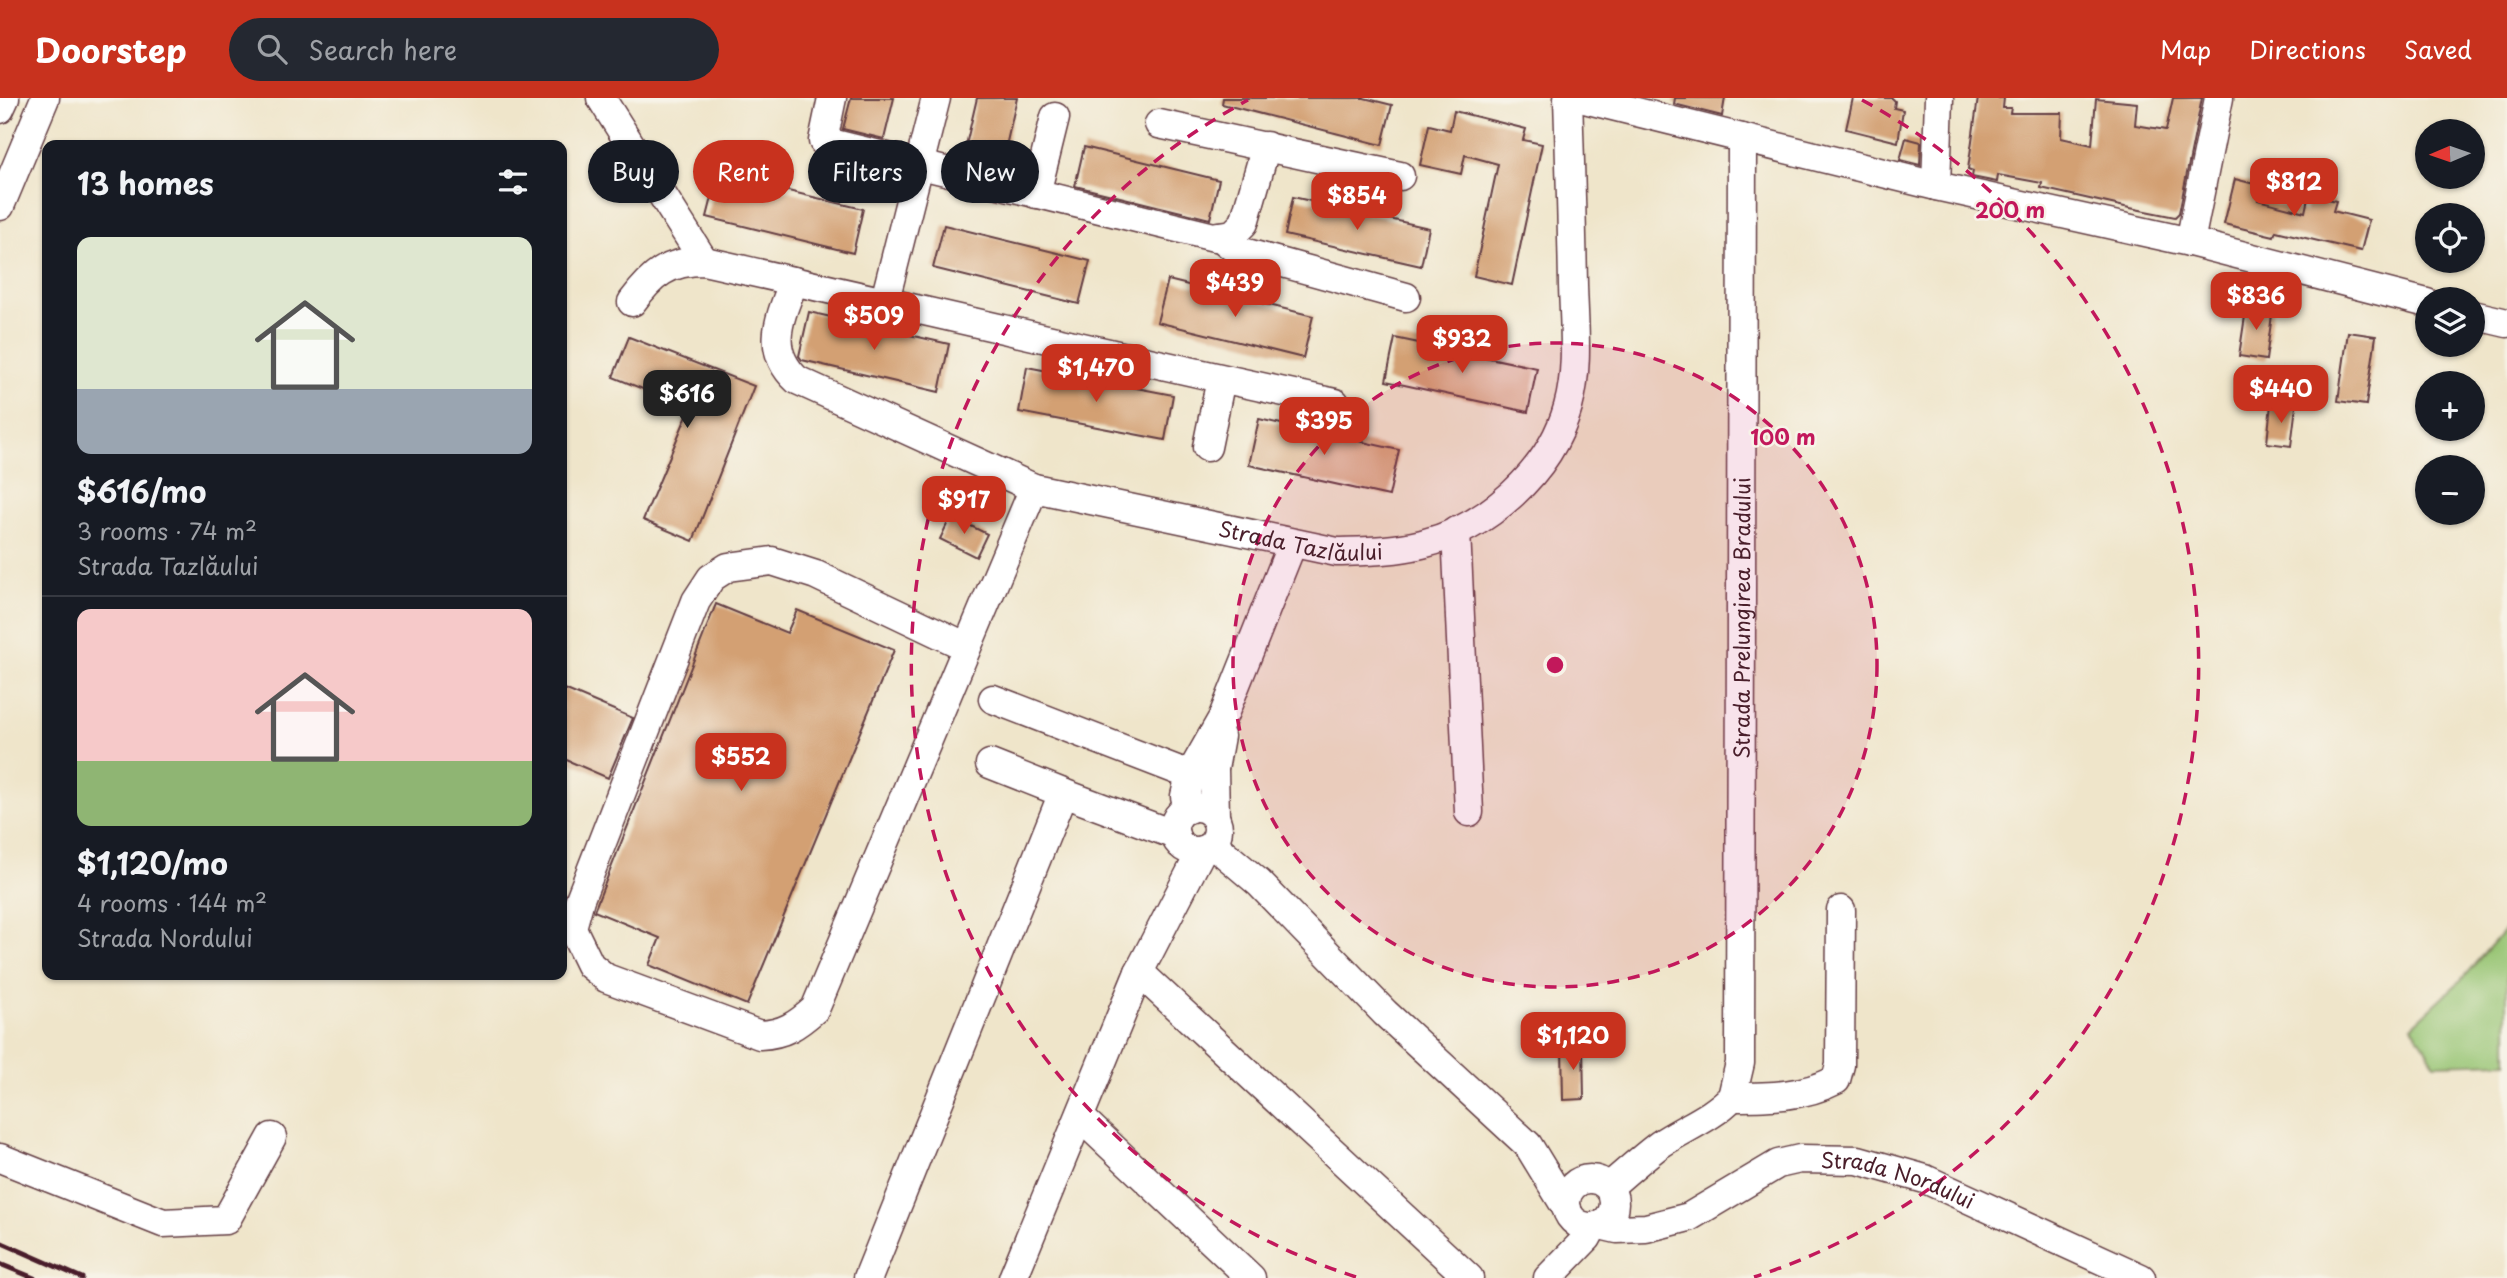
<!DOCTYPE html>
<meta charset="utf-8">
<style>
body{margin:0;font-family:"Playpen Sans",sans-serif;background:#242831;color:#f1f3f6;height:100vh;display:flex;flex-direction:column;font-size:26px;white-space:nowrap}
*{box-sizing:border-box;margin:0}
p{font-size:23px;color:#9ea1a6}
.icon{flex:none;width:38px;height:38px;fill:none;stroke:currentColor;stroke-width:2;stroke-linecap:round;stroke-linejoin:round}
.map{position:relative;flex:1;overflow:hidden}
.panel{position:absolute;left:42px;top:42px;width:525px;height:840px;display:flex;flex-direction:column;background:#171b24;border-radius:14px;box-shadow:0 2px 5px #0004}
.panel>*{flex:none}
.banner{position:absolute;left:588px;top:42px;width:665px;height:63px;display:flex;gap:14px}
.needle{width:46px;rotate:268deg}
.tools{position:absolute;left:2415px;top:21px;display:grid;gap:14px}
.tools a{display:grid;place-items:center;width:70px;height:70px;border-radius:50%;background:#171b24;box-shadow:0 2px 5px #0004;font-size:35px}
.price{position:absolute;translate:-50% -60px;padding:0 16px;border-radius:14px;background:#c8321e;color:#fff;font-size:23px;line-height:46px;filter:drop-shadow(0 2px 4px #0008)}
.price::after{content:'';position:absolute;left:50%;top:42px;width:21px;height:16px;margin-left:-10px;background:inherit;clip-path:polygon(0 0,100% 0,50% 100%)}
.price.active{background:#222;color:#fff}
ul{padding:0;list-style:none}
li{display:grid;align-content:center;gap:14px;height:371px;padding:0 35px}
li+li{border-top:2px solid #363941}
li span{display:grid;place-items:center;height:217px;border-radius:14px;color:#555}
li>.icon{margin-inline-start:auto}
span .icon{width:126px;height:126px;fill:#fffc;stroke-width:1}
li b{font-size:30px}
h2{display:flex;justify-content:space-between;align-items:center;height:84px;padding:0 35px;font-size:30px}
.chip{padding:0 24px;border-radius:32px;background:#171b24;box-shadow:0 2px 5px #0004;font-size:24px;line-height:63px}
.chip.active{background:#c8321e;color:#fff}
header{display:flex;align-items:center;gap:42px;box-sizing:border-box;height:98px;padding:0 35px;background:#c8321e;color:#fff}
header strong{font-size:33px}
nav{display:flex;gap:38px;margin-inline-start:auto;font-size:24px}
.search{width:490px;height:63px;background:#242831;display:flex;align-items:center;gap:18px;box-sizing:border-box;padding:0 24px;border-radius:38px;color:#9ea1a6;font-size:26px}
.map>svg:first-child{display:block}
</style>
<header>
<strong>Doorstep</strong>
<div class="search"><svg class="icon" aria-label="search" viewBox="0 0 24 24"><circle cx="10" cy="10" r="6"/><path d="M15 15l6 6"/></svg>Search here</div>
<nav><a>Map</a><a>Directions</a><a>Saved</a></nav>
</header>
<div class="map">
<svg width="2507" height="1180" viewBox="0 0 2507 1180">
<rect width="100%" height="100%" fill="#f7f3e8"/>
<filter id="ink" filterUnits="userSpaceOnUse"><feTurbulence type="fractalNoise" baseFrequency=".0143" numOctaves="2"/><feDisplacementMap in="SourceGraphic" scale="14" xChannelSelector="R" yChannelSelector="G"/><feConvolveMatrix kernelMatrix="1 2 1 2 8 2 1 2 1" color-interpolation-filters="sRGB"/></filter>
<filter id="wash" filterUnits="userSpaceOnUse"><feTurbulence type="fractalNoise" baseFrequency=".00686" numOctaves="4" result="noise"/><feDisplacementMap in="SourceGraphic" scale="28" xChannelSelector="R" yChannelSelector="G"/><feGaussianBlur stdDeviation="1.57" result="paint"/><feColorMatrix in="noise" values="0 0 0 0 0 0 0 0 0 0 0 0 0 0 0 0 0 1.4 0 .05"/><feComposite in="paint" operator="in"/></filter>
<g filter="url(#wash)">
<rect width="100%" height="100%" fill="#efe5ca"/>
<path fill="#96c472" stroke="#70724e" stroke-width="2" d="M2507,829V964L2435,966L2412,928L2460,883Z"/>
<g id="blocks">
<g fill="#d3a073">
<path d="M851,0H894L884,41L843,31Z"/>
<path d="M977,0H1017L1001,70L963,60Z"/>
<path d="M1223,0H1364L1392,7L1382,47L1222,6Z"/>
<path d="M1675,0H1725L1722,18L1674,6Z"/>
<path d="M1853,0H1892L1895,3L1894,10L1903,12L1898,44L1846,31Z"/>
<path d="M1978,0H2004L2003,10H2011L2010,15H2062L2061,40L2092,47L2096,1L2137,5L2135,27L2166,32L2173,0H2202L2179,115L2175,119L2125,109L2041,90L2042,85L1998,77L1997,84L1972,79L1973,73L1968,71Z"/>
<path d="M1454,13L1526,31L1523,42L1542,46L1512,187L1474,178L1498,66L1465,57L1461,76L1420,67L1429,27L1450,32Z"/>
<path d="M1906,40L1921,44L1920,67L1900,62Z"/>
<path d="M1084,49L1219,82L1210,121L1075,88Z"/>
<path d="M718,76L863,111L853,155L707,119Z"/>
<path d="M2235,81L2262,88L2258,102L2305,114L2309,96L2336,103L2333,113L2369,122L2361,153L2276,133L2274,138L2224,126Z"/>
<path d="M1293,99L1429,130L1421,168L1285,137Z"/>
<path d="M944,127L1090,163L1079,206L933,170Z"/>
<path d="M1168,182L1313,218L1303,260L1157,224Z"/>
<path d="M2247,205L2273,209L2266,262L2239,258Z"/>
<path d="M809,214L949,246L939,294L802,262L799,258Z"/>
<path d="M2348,234L2376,238L2366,307L2338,303Z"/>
<path d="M629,239L754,288L693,443L643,422L690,310L613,279Z"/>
<path d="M1395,240L1537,270L1528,314L1386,283Z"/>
<path d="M1027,269L1173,297L1165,342L1019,314Z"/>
<path d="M2271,306L2296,308L2291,348L2267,345Z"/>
<path d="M1259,321L1399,352L1389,398L1249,367Z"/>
<path d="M951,418L987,436L976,459L940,441Z"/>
<path d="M716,506L787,535L797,512L894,552L747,907L649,867L660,840L594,813Z"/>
<path d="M562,590L633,620L608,680L562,660Z"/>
<path d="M1562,946H1583L1584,1001L1563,1002Z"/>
</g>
</g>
</g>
<g filter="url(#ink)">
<use href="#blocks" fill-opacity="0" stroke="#633d43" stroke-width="2"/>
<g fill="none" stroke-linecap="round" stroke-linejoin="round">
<defs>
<g id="minor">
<path d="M601,0L704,163"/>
<path d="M832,0L823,43L1214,139L1233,136L1244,125L1266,48"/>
<path d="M1580,0L1936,88L2190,144L2427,205"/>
<path d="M0,11L5,0"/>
<path d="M1159,26L1400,78"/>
<path d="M1936,88L1939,0"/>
<path d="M1036,96L1055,19"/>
<path d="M0,108L45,0"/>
<path d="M1219,138L1236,152L1406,199"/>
<path d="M2190,144L2219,0"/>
<path id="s1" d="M794,183C780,220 764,251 797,282L1034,390L1337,454C1366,453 1394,453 1422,446C1487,430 1550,374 1568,309C1579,270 1574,227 1573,187C1572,125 1570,62 1568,0"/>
<path d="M885,202L936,0"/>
<path d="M632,204C652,177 668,163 704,163C914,210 1124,260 1335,305"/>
<path d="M2473,217L2507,225"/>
<path d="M1207,349L1221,281"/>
<path d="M1456,433L1469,714"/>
<path d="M967,549L816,477L772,463L728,469L711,480L696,503L580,801L572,830L590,867L606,880L760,937C784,936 797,927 815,911L1034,390"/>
<path d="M993,601L1190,677"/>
<path d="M990,666L1063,695"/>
<circle cx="1196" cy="731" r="22"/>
<path d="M1188,711L1185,698L1190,677L1222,621L1292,446"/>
<path d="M1215,719L1214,671L1220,638"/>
<path d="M1213,746L1259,785L1385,915L1528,1047L1567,1111"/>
<path d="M1139,874L1469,1180"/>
<path id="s2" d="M1732,999L1740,965L1742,40"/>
<path d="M1732,999C1768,999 1803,999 1836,982L1840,967L1841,812"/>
<path d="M1080,1019L1251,1180"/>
<path d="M0,1060L163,1125L226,1122L272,1039"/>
<circle cx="1590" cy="1105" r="24"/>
<path d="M1609,1089C1625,1075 1642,1060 1659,1047C1684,1030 1712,1020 1732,999"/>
<path id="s3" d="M1600,1127L1617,1131L1646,1130L1689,1119L1778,1066L1800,1061L1858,1062L1925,1081L2141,1180"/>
<path d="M868,1180L1063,695L1175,737"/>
<path d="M1013,1180L1139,874L1202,752"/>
<path d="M1548,1180L1587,1140L1593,1129"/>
</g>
</defs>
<use href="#minor" stroke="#633d43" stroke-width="31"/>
<use href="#minor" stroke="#fff" stroke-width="28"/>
<g stroke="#4a1f2b" stroke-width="5">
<path d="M0,1144L82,1180"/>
<path d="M0,1166L34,1180"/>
</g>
</g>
</g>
<circle cx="1555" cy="567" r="322" fill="#c2185b" fill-opacity=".12"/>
<g fill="none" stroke="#c2185b" stroke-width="3.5" stroke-dasharray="12 9">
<circle cx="1555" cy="567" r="322"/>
<path d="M1356 1179A643 643 0 0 1 1248 2M1862 2A643 643 0 0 1 1754 1179"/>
</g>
<g text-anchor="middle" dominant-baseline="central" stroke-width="5" stroke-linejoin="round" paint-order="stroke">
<g font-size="21" fill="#4a1f2b" stroke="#f7f3e8">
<text stroke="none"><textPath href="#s1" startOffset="640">Strada Tazlăului</textPath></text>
<text stroke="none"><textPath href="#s2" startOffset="480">Strada Prelungirea Bradului</textPath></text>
<text stroke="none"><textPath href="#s3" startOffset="318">Strada Nordului</textPath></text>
</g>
</g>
<circle cx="1555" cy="567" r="10" fill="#c2185b" stroke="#f7f3e8" stroke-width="3.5"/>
<g font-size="21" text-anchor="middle" font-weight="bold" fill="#c2185b" stroke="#f7f3e8" stroke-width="5" stroke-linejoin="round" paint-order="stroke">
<text x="2010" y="120">200 m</text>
<text x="1783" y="347">100 m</text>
</g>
</svg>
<div class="tools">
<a><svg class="needle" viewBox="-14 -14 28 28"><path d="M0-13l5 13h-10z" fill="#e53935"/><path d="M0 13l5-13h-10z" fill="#9ea1a6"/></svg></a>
<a><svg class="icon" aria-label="locate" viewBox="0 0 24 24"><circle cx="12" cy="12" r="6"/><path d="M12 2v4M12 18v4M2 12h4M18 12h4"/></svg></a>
<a><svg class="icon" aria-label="layers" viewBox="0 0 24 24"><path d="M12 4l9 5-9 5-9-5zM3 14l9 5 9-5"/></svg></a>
<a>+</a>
<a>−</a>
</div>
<b class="price" style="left:2294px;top:120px">$812</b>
<b class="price" style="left:1357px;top:134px">$854</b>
<b class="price" style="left:1235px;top:221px">$439</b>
<b class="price" style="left:2256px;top:234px">$836</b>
<b class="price" style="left:874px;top:254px">$509</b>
<b class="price" style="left:1462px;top:277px">$932</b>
<b class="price" style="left:1096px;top:306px">$1,470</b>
<b class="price" style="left:2281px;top:327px">$440</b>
<b class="price active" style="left:687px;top:332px">$616</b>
<b class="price" style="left:1324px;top:359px">$395</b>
<b class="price" style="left:964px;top:438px">$917</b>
<b class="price" style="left:741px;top:695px">$552</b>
<b class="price" style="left:1573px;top:974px">$1,120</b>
<div class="banner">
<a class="chip">Buy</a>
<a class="chip active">Rent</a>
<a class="chip">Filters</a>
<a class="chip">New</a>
</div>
<section class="panel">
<h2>13 homes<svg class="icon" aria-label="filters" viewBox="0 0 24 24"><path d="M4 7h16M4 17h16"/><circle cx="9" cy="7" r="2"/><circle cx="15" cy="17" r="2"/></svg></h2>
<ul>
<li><span style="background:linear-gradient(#dfe7d0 70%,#9aa5b1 0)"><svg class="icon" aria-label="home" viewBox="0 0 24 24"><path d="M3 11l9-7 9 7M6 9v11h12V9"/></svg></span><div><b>$616/mo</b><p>3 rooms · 74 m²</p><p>Strada Tazlăului</p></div></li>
<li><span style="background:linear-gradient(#f6c9c9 70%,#8fb573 0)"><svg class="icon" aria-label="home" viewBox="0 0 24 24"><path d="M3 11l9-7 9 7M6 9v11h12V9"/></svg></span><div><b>$1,120/mo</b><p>4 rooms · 144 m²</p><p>Strada Nordului</p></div></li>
</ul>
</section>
</div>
